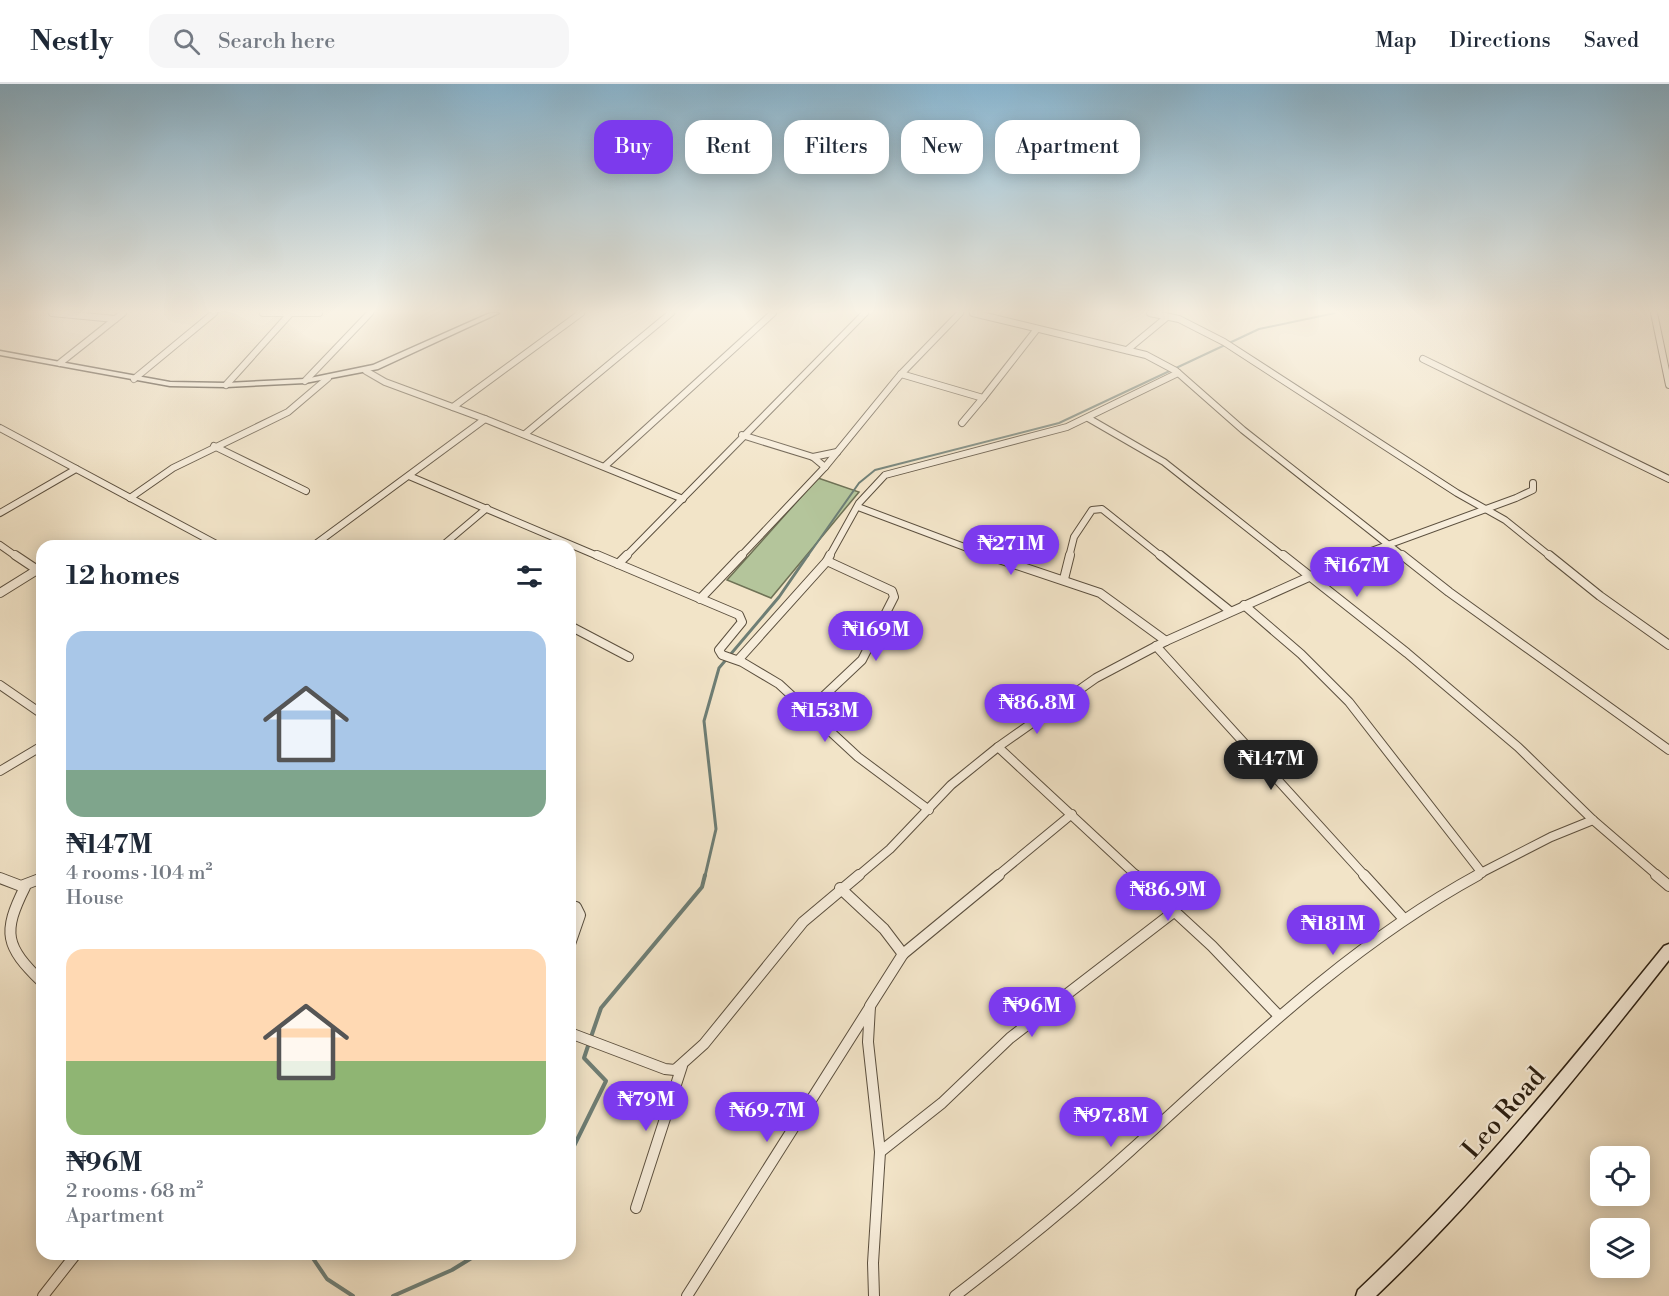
<!DOCTYPE html>
<meta charset="utf-8">
<style>
body{margin:0;font-family:"Libre Bodoni",serif;background:#f6f6f7;color:#1f2937;height:100vh;display:flex;flex-direction:column;font-size:22px;white-space:nowrap}
*{box-sizing:border-box;margin:0}
p{font-size:20px;color:#747a83}
.icon{flex:none;width:33px;height:33px;fill:none;stroke:currentColor;stroke-width:2;stroke-linecap:round;stroke-linejoin:round}
.map{position:relative;flex:1;overflow:hidden}
.panel{position:absolute;left:36px;top:456px;width:540px;height:720px;display:flex;flex-direction:column;background:#fff;border-radius:18px;box-shadow:0 3px 15px #0003}
.panel>*{flex:none}
.guide{position:absolute;left:594px;top:36px;width:570px;height:54px;display:flex;gap:12px}
.fabs{position:absolute;left:1590px;top:1062px;display:grid;gap:12px}
.fabs a{display:grid;place-items:center;width:60px;height:60px;border-radius:12px;background:#fff;box-shadow:0 3px 15px #0003;font-size:30px}
.price{position:absolute;translate:-50% -51px;padding:0 14px;border-radius:21px;background:#7c3aed;color:#fff;font-size:20px;line-height:39px;filter:drop-shadow(0 2px 3px #0008)}
.price::after{content:'';position:absolute;left:50%;top:36px;width:18px;height:14px;margin-left:-9px;background:inherit;clip-path:polygon(0 0,100% 0,50% 100%)}
.price.selected{background:#222;color:#fff}
ul{padding:0;list-style:none}
li{display:grid;align-content:center;gap:12px;height:318px;padding:0 30px}
li span{display:grid;place-items:center;height:186px;border-radius:18px;color:#555}
li>.icon{margin-inline-start:auto}
span .icon{width:108px;height:108px;fill:#fffc;stroke-width:1}
li b{font-size:26px}
h2{display:flex;justify-content:space-between;align-items:center;height:72px;padding:0 30px;font-size:26px}
.chip{padding:0 21px;border-radius:18px;background:#fff;box-shadow:0 3px 15px #0003;font-size:21px;line-height:54px}
.chip.selected{background:#7c3aed;color:#fff}
header{display:flex;align-items:center;gap:36px;box-sizing:border-box;height:84px;padding:0 30px;background:#fff;border-bottom:2px solid #e0e1e3}
header strong{font-size:28px}
nav{display:flex;gap:33px;margin-inline-start:auto;font-size:21px}
.search{width:420px;height:54px;background:#f6f6f7;display:flex;align-items:center;gap:15px;box-sizing:border-box;padding:0 21px;border-radius:18px;color:#747a83;font-size:22px}
.map>svg:first-child{display:block}
</style>
<header>
<strong>Nestly</strong>
<div class="search"><svg class="icon" aria-label="search" viewBox="0 0 24 24"><circle cx="10" cy="10" r="6"/><path d="M15 15l6 6"/></svg>Search here</div>
<nav><a>Map</a><a>Directions</a><a>Saved</a></nav>
</header>
<div class="map">
<svg width="1669" height="1212" viewBox="0 0 1669 1212">
<rect width="100%" height="100%" fill="#f2e4c8"/>
<filter id="stains"><feTurbulence type="fractalNoise" baseFrequency=".00333" numOctaves="4"/><feColorMatrix values="0 0 0 0 .2 0 0 0 0 .09 0 0 0 0 .02 0 0 0 .5 -.17"/></filter>
<radialGradient id="worn" r=".72"><stop offset=".6" stop-color="#630" stop-opacity="0"/><stop offset="1" stop-color="#630" stop-opacity=".3"/></radialGradient>
<path fill="#b4c59b" stroke="#6f7256" stroke-width="1.5" d="M818,394L859,408L771,514L727,496Z"/>
<g fill="none" stroke-linecap="round" stroke-linejoin="round">
<path stroke="#6e7e75" stroke-width="2" d="M807,473L859,399L875,386L1059,339L1259,245L1335,229"/>
<path stroke="#6e7e75" stroke-width="3" d="M705,792L716,745L704,637L719,584L779,513L808,471"/>
<g stroke="#6e7e75" stroke-width="4">
<path d="M591,953L601,924L702,803L705,791"/>
<path d="M570,1070L606,997L584,974L589,959"/>
<path d="M310,1170L327,1195L353,1212"/>
<path d="M393,1212L452,1186L478,1170"/>
</g>
<defs>
<g id="street-far2">
<path d="M52,229L115,235"/>
<path d="M263,229H319"/>
<path d="M973,229L1146,271L1176,287L1243,346L1404,473"/>
<path d="M1150,229L1179,235L1224,258L1457,409L1505,436L1551,473"/>
<path d="M1654,229L1669,301"/>
<path d="M1127,266L1167,233"/>
<path d="M1423,275L1669,395"/>
<path d="M60,279L123,229"/>
<path d="M901,290L983,314L1037,245"/>
<path d="M134,295L214,229"/>
<path d="M305,297L370,229"/>
<path d="M226,301L289,231"/>
<path d="M453,323L581,229"/>
<path d="M1088,334L1164,378L1284,473"/>
<path d="M485,335L683,415"/>
<path d="M962,339L983,314"/>
<path d="M0,344L220,462"/>
<path d="M525,350L671,229"/>
<path d="M742,351L813,373L825,383"/>
<path d="M214,362L306,407"/>
<path d="M813,373L837,368"/>
<path d="M605,382L773,229"/>
<path d="M409,392L600,473"/>
<path d="M130,414L173,384L288,328L328,294"/>
<path d="M858,423L991,473"/>
<path d="M0,429L76,385"/>
<path d="M0,461L17,473"/>
<path d="M313,462L485,335L385,298L366,287"/>
<path d="M442,462L487,424"/>
<path d="M625,473L865,229"/>
<path d="M740,473L825,383L901,290L960,229"/>
<path d="M829,473L859,419L885,391L1067,343L1178,289"/>
<path d="M1069,473L1074,453L1092,426L1102,425L1162,473"/>
<path d="M1355,473L1516,414L1533,406V399"/>
</g>
<g id="street-far1">
<path d="M15,471L42,489"/>
<path d="M597,471L739,531L742,538L719,566L722,571L742,578L779,600L858,673L929,726"/>
<path d="M987,471L1100,509L1166,557"/>
<path d="M1160,471L1230,527"/>
<path d="M1283,471L1407,569L1518,663L1593,736L1658,792"/>
<path d="M1402,471L1449,508L1669,666"/>
<path d="M1549,471L1600,512L1669,561"/>
<path d="M827,477L830,471"/>
<path d="M618,480L627,471"/>
<path d="M1064,495L1070,471"/>
<path d="M0,509L37,486"/>
<path d="M700,515L742,471"/>
<path d="M1244,521L1301,570L1349,618L1482,789"/>
<path d="M570,542L629,573"/>
<path d="M1156,562L1365,792"/>
<path d="M739,575L827,477L892,507L894,513L862,576L810,625"/>
<path d="M0,601L42,630"/>
<path d="M998,663L1137,792"/>
<path d="M0,687L42,662"/>
<path d="M858,792L890,765L951,701L998,663L1096,594L1166,557L1358,471"/>
<path d="M997,792L1072,730"/>
<path d="M1475,792L1551,753L1593,736"/>
</g>
<g id="street">
<path d="M1135,791L1212,862L1278,931"/>
<path d="M1364,791L1404,835"/>
<path d="M1656,791L1669,802"/>
<path d="M0,794L21,802L42,794"/>
<path d="M25,803C2,849 5,862 42,898"/>
<path d="M840,804L884,845L903,870L870,922L868,958L880,1068L873,1179L874,1212"/>
<path d="M570,822L576,823L580,831L570,860"/>
<path d="M903,870L999,791"/>
<path d="M570,949L665,985L675,986L704,960L803,838L859,791"/>
<path d="M880,1068L942,1019L1010,954L1175,827"/>
<path d="M636,1124L682,982"/>
<path d="M43,1212L76,1170"/>
<path d="M687,1212L870,923"/>
<path d="M955,1212C1015,1166 1074,1118 1130,1067C1241,967 1346,863 1478,791"/>
</g>
<g id="secondary">
<path d="M490,229H499L378,285L305,299L226,303L170,302L0,271V267L170,298L226,299L305,295L373,281Z"/>
<path d="M1669,860V876C1577,993 1484,1109 1376,1212H1356L1358,1206C1471,1100 1567,982 1664,862Z"/>
</g>
</defs>
<use href="#street-far2" stroke="#5c503f" stroke-width="8"/>
<use href="#street-far1" stroke="#5c503f" stroke-width="10"/>
<use href="#street" stroke="#5c503f" stroke-width="12"/>
<use href="#secondary" stroke="#2a1e11" stroke-width="3"/>
<use href="#street-far2" stroke="#f7eddb" stroke-width="6"/>
<use href="#street-far1" stroke="#f7eddb" stroke-width="8"/>
<use href="#street" stroke="#f7eddb" stroke-width="10"/>
<use href="#secondary" fill="#f7eddb" fill-rule="evenodd"/>
</g>
<linearGradient id="sky" x2="0" y2="1"><stop stop-color="#89b8d4"/><stop offset="0.57" stop-color="#f9f3e6"/><stop offset="1" stop-color="#f9f3e6" stop-opacity="0"/></linearGradient>
<rect width="1669" height="399" fill="url(#sky)"/>
<g text-anchor="middle" dominant-baseline="central" stroke-width="4.5" stroke-linejoin="round" paint-order="stroke">
<g font-size="26" fill="#2a1e11" stroke="#f7eddb">
<text transform="translate(1504 1029) rotate(-49)">Leo Road</text>
</g>
</g>
<rect width="100%" height="100%" filter="url(#stains)"/>
<rect width="100%" height="100%" fill="url(#worn)"/>
</svg>
<div class="fabs">
<a><svg class="icon" aria-label="locate" viewBox="0 0 24 24"><circle cx="12" cy="12" r="6"/><path d="M12 2v4M12 18v4M2 12h4M18 12h4"/></svg></a>
<a><svg class="icon" aria-label="layers" viewBox="0 0 24 24"><path d="M12 4l9 5-9 5-9-5zM3 14l9 5 9-5"/></svg></a>
</div>
<b class="price" style="left:1011px;top:492px">₦271M</b>
<b class="price" style="left:1357px;top:514px">₦167M</b>
<b class="price" style="left:876px;top:578px">₦169M</b>
<b class="price" style="left:1037px;top:651px">₦86.8M</b>
<b class="price" style="left:825px;top:659px">₦153M</b>
<b class="price selected" style="left:1271px;top:707px">₦147M</b>
<b class="price" style="left:1168px;top:838px">₦86.9M</b>
<b class="price" style="left:1333px;top:872px">₦181M</b>
<b class="price" style="left:1032px;top:954px">₦96M</b>
<b class="price" style="left:646px;top:1048px">₦79M</b>
<b class="price" style="left:767px;top:1059px">₦69.7M</b>
<b class="price" style="left:1111px;top:1064px">₦97.8M</b>
<div class="guide">
<a class="chip selected">Buy</a>
<a class="chip">Rent</a>
<a class="chip">Filters</a>
<a class="chip">New</a>
<a class="chip">Apartment</a>
</div>
<section class="panel">
<h2>12 homes<svg class="icon" aria-label="filters" viewBox="0 0 24 24"><path d="M4 7h16M4 17h16"/><circle cx="9" cy="7" r="2"/><circle cx="15" cy="17" r="2"/></svg></h2>
<ul>
<li><span style="background:linear-gradient(#a9c7e8 75%,#7fa58c 0)"><svg class="icon" aria-label="home" viewBox="0 0 24 24"><path d="M3 11l9-7 9 7M6 9v11h12V9"/></svg></span><div><b>₦147M</b><p>4 rooms · 104 m²</p><p>House</p></div></li>
<li><span style="background:linear-gradient(#ffd9b3 60%,#8fb573 0)"><svg class="icon" aria-label="home" viewBox="0 0 24 24"><path d="M3 11l9-7 9 7M6 9v11h12V9"/></svg></span><div><b>₦96M</b><p>2 rooms · 68 m²</p><p>Apartment</p></div></li>
</ul>
</section>
</div>
